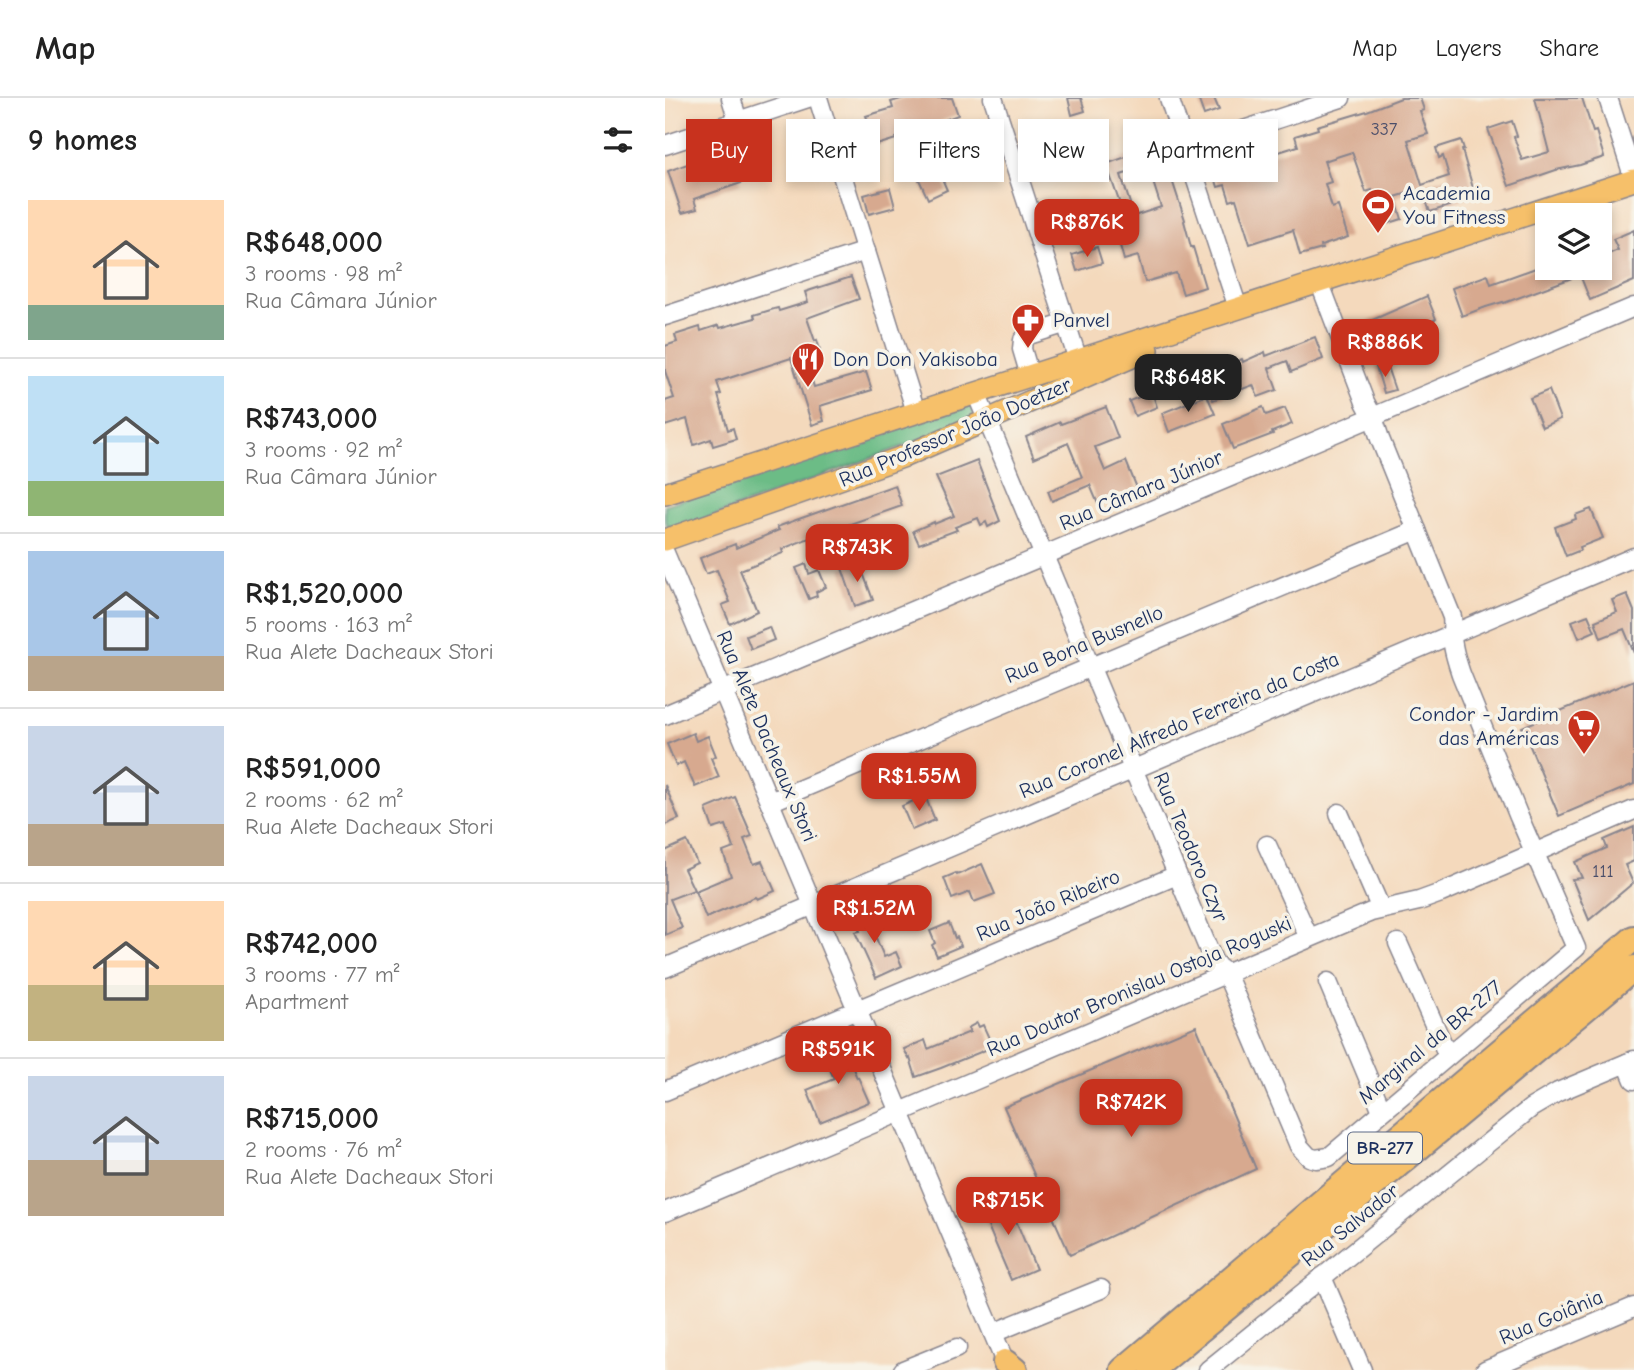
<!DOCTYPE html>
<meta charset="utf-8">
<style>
body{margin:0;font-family:"Comic Neue",sans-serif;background:#f6f6f6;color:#222;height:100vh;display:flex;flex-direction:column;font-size:26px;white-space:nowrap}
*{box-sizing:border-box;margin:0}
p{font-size:23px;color:#767676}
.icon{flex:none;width:38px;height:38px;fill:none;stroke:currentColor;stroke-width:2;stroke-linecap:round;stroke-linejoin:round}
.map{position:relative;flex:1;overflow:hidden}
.panel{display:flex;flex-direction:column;background:#fff;width:665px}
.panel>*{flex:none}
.top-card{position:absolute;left:21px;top:21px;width:665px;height:63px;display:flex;gap:14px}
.buttons{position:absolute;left:870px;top:105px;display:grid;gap:14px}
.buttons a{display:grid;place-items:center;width:77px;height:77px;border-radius:0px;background:#fff;box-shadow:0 4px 10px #0003;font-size:35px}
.price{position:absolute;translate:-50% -60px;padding:0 16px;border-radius:14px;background:#c8321e;color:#fff;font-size:23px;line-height:46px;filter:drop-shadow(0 2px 4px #0008)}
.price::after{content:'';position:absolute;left:50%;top:42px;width:21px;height:16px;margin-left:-10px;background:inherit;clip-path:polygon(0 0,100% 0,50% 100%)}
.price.current{background:#222;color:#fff}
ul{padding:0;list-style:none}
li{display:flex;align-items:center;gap:21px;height:175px;padding:0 28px}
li+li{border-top:2px solid #e0e0e0}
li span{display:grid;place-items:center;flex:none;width:196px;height:140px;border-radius:0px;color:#555}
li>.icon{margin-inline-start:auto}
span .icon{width:84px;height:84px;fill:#fffc;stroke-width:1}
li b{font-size:30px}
h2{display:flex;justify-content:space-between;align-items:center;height:84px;padding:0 28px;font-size:30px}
.chip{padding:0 24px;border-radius:0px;background:#fff;box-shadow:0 4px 10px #0003;font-size:24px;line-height:63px}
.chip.current{background:#c8321e;color:#fff}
header{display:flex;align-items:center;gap:42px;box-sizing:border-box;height:98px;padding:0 35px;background:#fff;border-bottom:2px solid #e0e0e0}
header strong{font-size:33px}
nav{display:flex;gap:38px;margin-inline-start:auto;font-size:24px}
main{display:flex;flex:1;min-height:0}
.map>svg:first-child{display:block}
</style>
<header>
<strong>Map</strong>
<nav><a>Map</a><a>Layers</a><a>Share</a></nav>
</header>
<main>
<section class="panel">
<h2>9 homes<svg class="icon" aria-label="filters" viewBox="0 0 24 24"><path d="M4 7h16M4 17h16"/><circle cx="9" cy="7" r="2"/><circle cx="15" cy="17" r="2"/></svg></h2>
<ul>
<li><span style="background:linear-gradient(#ffd9b3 75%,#7fa58c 0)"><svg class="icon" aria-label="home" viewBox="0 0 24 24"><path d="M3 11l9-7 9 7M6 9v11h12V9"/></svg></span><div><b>R$648,000</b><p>3 rooms · 98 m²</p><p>Rua Câmara Júnior</p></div></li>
<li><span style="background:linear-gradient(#bfe0f5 75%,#8fb573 0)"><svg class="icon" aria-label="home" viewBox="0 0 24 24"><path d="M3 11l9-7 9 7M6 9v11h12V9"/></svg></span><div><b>R$743,000</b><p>3 rooms · 92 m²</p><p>Rua Câmara Júnior</p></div></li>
<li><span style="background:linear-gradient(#a9c7e8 75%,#b9a48a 0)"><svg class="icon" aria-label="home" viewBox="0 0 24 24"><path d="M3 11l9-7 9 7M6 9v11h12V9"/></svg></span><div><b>R$1,520,000</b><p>5 rooms · 163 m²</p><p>Rua Alete Dacheaux Stori</p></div></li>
<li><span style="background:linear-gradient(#c9d6e8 70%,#b9a48a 0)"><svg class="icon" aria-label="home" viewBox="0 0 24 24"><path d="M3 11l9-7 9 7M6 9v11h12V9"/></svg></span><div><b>R$591,000</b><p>2 rooms · 62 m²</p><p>Rua Alete Dacheaux Stori</p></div></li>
<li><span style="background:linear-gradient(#ffd9b3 60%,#c2b280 0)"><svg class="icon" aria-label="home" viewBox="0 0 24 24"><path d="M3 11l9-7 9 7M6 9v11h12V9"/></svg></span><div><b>R$742,000</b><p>3 rooms · 77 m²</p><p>Apartment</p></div></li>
<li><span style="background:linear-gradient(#c9d6e8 60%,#b9a48a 0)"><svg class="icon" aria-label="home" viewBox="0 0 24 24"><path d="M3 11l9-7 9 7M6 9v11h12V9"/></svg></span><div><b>R$715,000</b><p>2 rooms · 76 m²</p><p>Rua Alete Dacheaux Stori</p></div></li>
</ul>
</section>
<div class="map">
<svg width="969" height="1272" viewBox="0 0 969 1272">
<rect width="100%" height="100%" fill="#f7f3e8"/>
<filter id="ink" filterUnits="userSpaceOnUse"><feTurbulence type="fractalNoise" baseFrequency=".0143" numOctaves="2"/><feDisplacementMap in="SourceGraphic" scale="14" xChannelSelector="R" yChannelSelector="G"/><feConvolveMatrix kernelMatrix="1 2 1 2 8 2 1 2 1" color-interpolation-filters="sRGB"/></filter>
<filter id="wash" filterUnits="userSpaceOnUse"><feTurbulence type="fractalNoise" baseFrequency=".00686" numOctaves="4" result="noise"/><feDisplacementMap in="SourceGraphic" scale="28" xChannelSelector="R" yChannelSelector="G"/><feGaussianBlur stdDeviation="1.57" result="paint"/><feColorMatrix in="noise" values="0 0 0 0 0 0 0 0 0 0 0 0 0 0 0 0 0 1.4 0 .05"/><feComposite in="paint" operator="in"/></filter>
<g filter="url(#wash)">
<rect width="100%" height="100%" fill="#f4d9bc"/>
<path fill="#6cbc86" stroke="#447672" stroke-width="2" d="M306,307L311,322L5,434L0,422V407L230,330Z"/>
<g id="blocks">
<g fill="#d7a98f" fill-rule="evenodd">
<path d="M239,0H287L293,17L231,40V41L202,50L204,56L184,62L175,31L203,23L201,18L228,10L226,4Z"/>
<path d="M403,0H416L420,13L407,17Z"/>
<path d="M533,0H549L554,12L539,17Z"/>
<path d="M736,0H755L759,12L755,13L763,36L743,42L757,87L784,78L778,58L774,60L771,50L796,42L799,51L797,52L810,97L789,104L790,106L765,114L757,91L730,99L737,121L712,129L707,113L713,110L707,92L701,94L687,54L659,63L666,84L660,86L667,110L673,108L683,139L656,148L657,151L635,157L628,132L585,146L571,101L565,103L560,87L553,89L543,57L553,55L554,59L587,47L591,61L633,48L630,38L653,31L652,28L702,13Z"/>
<path d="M870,0H917L928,34L931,33L939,59L915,67L891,72L844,88L823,31L847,23L852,38L849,39L857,62L884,54Z"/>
<path d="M300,35L305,61L277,67L271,41Z"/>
<path d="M425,42L434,66L420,72L411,47Z"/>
<path d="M495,45L520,122L519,123L526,149H528L540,189L518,196L511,175L480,184L473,158L459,162L454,144L467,140L441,66L478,53L477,51ZM483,68L496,109L469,118L456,77Z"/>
<path d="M66,50L76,85L29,101L32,111L17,115L3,73Z"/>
<path d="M271,67L282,92L263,101L251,75Z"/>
<path d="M225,90L230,109L204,116L199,97Z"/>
<path d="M969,132V183L925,202L915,177L839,205L838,204L821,209L797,218L787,190L823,177L826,186L882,166V170H934V160L953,152L948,141Z"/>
<path d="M432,149L437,165L412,173L407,157Z"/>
<path d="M186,179L194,201L142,220L150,243L152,242L155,252L139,257L149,289L201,274L207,292L155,308L159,323L147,327L126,260L52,284L56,296L53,297L63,332L68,330L71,341L48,348L46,341L29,347L22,321L0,328V303L9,300L0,273V248L12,244L10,237L35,229L36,233L54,227L55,230L90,220L89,217L109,211L113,210L114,213L143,204L140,194Z"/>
<path d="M762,198L771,221L745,232L753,253L740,258L738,251L721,258L714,242L702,247L696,233L698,226Z"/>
<path d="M650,239L658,261L626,274L622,263L604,270L612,292L593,299L588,287L548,302L538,276L577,261L578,264L600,254L601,258Z"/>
<path d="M721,266L730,292L719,295L711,269Z"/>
<path d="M884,292L895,321L877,329L865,300Z"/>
<path d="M487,294L492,309L470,318L464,303Z"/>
<path d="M542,297L550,316L504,334L497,315Z"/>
<path d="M441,309L453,340L430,349L440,373L461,363L472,390L433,406L425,387L387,403L383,393L417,379L403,345L369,360L361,339L395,324L396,326Z"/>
<path d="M598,309L601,317L620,310L627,326L607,334L608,336L568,351L558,326Z"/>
<path d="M312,363L335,423L323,429L321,424L316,427L313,420L290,429L292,432L254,446L248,433L269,424V426L289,418L271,379Z"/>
<path d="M230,387L237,408L179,428L182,436L147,449L144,440L117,451L118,455L75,472L92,513L65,526L57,507L65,504L52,472L41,476L35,460L70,446L71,450L114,432L112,429L131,422Z"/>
<path d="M926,411L938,440L915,449L916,452L901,458L890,429L911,421L910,417Z"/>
<path d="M194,464L208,502L190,508L177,470Z"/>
<path d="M141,466L144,476L154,472L161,489L151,494L152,498L144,501L131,470Z"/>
<path d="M962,496L969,513V555L959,531L936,540L930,523L952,514L947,502Z"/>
<path d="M923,517L930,533L914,540L907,523Z"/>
<path d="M104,529L109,542L86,551L81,538Z"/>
<path d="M969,582V686L894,718L857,629Z"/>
<path d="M28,635L31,643L43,638L51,658L46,660L54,679L30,689L19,664L11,668L2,646Z"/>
<path d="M0,687L14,721L0,727Z"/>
<path d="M260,698L270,722L247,732L237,708Z"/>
<path d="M70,699L87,738L79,741L89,766L97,763L110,793L92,801L90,799L41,820L30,793L66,778L58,754L69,750L61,727L48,731L41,711Z"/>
<path d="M969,729V763L960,767L968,785L924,822L907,781L917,780L910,764L942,750L939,742Z"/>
<path d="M22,743L32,765L19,771L29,792L5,801L17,830L0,837V753Z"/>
<path d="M317,766L330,796L309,804L305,794L287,801L279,780L291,775L292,777Z"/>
<path d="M206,811L214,831L208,833L219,859L231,854L237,868L211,880L190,834L195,833L189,817Z"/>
<path d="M284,825L290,840L292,839L296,848L272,858L267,847L270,845L265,833Z"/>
<path d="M312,925L314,929L318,927L328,949L276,970L251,979L245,960L244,961L239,951L260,942L263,951L305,934L303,930Z"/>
<path d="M531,928L591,1071L405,1157L339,1009Z"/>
<path d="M176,942L192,980L193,979L204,1004L155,1024L142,992L169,981L156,949Z"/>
<path d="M340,1096L371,1171L346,1182L314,1107Z"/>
</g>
</g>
</g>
<g filter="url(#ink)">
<use href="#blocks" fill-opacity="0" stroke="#88848d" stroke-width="2"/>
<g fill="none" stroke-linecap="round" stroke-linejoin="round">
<defs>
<g id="minor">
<path d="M66,0L73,23"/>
<path d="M153,0L251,314"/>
<path d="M328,0L413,262"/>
<path d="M504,0L573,210"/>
<path d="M943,0L969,81"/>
<path d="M0,47L143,0"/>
<path d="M521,51L676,0"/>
<path d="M0,218L201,153"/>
<path d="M365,278L357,251L358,242L364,237L402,225"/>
<path d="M311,295L548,862L553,869L561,875L634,1048L644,1059L651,1061L664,1059L911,850L854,719L796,576C792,564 787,550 787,537C787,530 788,526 787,519L715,341L708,319L700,304L654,183"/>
<path d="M0,455L340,1264"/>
<path d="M0,617L969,209"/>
<path d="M105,704L752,432"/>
<path d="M674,715L716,811"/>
<path d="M602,747L644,840"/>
<path d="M733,845L783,958"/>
<path d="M0,870L969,459"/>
<path d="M663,884L717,1013"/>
<path d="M962,965L969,982"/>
<path d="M0,993L512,777"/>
<path d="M0,1114L706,814L754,803L776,795L969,712"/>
<path d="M657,1179L697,1272"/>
<path d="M328,1235L436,1191"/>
<path d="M238,1272L292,1250"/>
<path d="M543,1272L866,1010L893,994L969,962"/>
<path d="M820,1272L969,1209"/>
</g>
<g id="major">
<path d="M0,396L969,82"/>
<path d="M0,442L240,358L483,252"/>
</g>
<g id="highway">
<path d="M340,1264L350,1272"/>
<path d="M458,1272L969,840"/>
<path d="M487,1272L969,870"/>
</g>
</defs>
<use href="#minor" stroke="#88848d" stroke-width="21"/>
<use href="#major" stroke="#88848d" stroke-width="24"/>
<use href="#highway" stroke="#88848d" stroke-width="28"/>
<use href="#minor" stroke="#fff" stroke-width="18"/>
<use href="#major" stroke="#f6c06b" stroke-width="21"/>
<use href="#highway" stroke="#f6c06b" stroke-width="24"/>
</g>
</g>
<defs>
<symbol id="stadium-pin" viewBox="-11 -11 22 30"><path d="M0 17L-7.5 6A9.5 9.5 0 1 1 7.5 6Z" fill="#c8321e" stroke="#f7f3e8"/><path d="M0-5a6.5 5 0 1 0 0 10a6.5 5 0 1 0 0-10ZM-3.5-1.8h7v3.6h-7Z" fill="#fff"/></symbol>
<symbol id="pharmacy-pin" viewBox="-11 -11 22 30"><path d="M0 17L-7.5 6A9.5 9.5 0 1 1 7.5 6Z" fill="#c8321e" stroke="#f7f3e8"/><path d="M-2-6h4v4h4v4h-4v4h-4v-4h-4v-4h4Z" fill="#fff"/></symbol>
<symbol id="restaurant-pin" viewBox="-11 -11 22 30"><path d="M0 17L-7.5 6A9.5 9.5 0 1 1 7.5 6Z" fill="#c8321e" stroke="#f7f3e8"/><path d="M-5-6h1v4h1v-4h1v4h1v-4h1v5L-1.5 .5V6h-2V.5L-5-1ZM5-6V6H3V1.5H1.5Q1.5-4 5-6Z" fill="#fff"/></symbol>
<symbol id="supermarket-pin" viewBox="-11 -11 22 30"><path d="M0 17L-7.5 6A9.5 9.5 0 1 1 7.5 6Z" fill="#c8321e" stroke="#f7f3e8"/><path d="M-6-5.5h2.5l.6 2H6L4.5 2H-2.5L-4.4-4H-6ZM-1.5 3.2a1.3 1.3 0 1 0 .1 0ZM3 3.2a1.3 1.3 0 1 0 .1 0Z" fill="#fff"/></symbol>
</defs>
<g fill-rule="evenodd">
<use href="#stadium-pin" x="694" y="88" width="38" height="52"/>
<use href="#pharmacy-pin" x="344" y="203" width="38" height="52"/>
<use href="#restaurant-pin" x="124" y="242" width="38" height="52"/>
<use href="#supermarket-pin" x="900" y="609" width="38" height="52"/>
</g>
<g text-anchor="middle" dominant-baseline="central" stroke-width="7" stroke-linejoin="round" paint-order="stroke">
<g font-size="18" fill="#4a4e6a">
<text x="719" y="31">337</text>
<text x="938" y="773">111</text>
</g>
<rect fill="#f7f3e8" stroke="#5d6a87" stroke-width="2" x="683" y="1034.5" width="74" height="31" rx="5"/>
<g font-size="19" font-weight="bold" fill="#1b2f5e">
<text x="720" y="1050">BR-277</text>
</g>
<g font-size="21" fill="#1b2f5e" stroke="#f7f3e8" text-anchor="start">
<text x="738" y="95">Academia<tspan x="738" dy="24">You Fitness</tspan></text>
<text x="388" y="222">Panvel</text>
<text x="168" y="261">Don Don Yakisoba</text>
<text x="894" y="616" text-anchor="end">Condor - Jardim<tspan x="894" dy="24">das Américas</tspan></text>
</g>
<g font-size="21" fill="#1b2f5e" stroke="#f7f3e8">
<text transform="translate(290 334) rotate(-23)">Rua Professor João Doetzer</text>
<text transform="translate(476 392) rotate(-23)">Rua Câmara Júnior</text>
<text transform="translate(419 546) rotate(-23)">Rua Bona Busnello</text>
<text transform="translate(514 627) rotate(-23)">Rua Coronel Alfredo Ferreira da Costa</text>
<text transform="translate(102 638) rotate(67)">Rua Alete Dacheaux Stori</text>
<text transform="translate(526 749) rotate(67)">Rua Teodoro Czyr</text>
<text transform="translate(383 807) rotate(-23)">Rua João Ribeiro</text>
<text transform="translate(474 888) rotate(-23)">Rua Doutor Bronislau Ostoja Roguski</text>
<text transform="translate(765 944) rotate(-40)">Marginal da BR-277</text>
<text transform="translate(685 1127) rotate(-39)">Rua Salvador</text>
<text transform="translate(886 1219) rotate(-23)">Rua Goiânia</text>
</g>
</g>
</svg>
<div class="buttons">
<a><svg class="icon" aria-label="layers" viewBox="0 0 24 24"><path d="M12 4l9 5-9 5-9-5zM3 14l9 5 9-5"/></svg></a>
</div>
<b class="price" style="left:422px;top:161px">R$876K</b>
<b class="price" style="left:720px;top:281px">R$886K</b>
<b class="price current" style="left:523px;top:316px">R$648K</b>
<b class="price" style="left:192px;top:486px">R$743K</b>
<b class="price" style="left:254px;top:715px">R$1.55M</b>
<b class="price" style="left:209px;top:847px">R$1.52M</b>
<b class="price" style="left:173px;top:988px">R$591K</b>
<b class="price" style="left:466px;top:1041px">R$742K</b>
<b class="price" style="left:343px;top:1139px">R$715K</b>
<div class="top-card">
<a class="chip current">Buy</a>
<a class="chip">Rent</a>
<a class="chip">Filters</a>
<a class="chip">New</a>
<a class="chip">Apartment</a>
</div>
</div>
</main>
